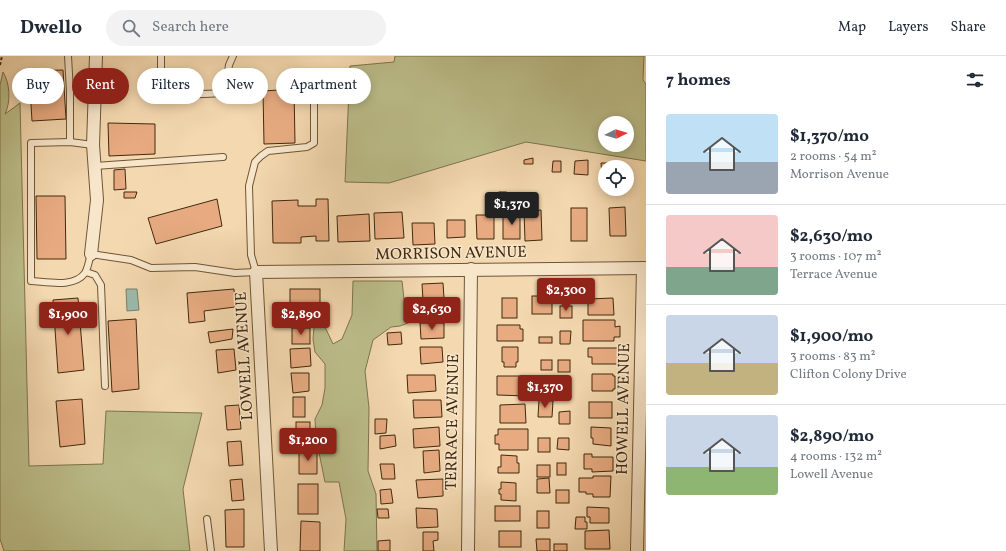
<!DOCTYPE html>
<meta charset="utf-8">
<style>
body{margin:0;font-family:Vollkorn,serif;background:#f2f2f3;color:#1f2937;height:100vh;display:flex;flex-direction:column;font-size:15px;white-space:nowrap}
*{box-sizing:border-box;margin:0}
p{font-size:13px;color:#747a83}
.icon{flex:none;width:22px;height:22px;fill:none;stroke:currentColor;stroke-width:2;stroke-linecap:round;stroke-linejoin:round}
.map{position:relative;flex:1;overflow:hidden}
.side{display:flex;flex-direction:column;background:#fff;width:360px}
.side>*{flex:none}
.top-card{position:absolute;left:12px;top:12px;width:380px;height:36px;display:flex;gap:8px}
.needle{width:26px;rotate:85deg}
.buttons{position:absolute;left:598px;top:60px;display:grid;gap:8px}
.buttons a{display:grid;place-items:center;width:36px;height:36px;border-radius:50%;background:#fff;box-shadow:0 2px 10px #0003;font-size:20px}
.price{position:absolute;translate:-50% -34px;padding:0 9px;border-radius:4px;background:#8f2418;color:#fff;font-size:13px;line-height:26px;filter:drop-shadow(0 1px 2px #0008)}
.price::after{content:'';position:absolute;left:50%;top:24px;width:12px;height:9px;margin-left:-6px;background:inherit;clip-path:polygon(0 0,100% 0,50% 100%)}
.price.current{background:#222;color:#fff}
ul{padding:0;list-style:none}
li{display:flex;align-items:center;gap:12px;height:100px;padding:0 20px}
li+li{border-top:1px solid #e0e1e3}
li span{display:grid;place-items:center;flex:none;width:112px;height:80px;border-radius:4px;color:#555}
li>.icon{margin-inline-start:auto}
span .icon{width:48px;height:48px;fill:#fffc;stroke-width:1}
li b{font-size:17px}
h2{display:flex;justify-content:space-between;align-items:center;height:48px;padding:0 20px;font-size:17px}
.tag{padding:0 14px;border-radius:18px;background:#fff;box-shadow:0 2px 10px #0003;font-size:14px;line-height:36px}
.tag.current{background:#8f2418;color:#fff}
header{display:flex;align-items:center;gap:24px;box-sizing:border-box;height:56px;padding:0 20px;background:#fff;border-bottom:1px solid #e0e1e3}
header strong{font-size:19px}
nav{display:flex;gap:22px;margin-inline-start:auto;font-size:14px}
.search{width:280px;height:36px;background:#f2f2f3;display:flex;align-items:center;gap:10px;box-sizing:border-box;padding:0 14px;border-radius:22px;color:#747a83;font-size:15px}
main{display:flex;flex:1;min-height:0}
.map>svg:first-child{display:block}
</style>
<header>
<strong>Dwello</strong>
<div class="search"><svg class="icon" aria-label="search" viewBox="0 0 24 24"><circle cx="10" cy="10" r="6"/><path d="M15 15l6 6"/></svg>Search here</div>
<nav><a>Map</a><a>Layers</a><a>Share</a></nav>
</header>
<main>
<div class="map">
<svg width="646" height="495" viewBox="0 0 646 495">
<rect width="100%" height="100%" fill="#f4d8af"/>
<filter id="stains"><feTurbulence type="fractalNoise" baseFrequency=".005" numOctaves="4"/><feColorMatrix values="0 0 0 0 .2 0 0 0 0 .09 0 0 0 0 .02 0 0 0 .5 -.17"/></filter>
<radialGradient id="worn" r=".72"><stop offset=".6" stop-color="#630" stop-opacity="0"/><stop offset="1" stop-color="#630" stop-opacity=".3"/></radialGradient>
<g fill="#bcbe8a" stroke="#7e744c" fill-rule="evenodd">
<path d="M395,0H644L643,24L646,28V105L526,86L389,127L345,126L350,10L394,6ZM605,67H627V89H605Z"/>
<path d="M3,16C10,27 11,46 5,58L20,47L29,410L103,408L106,355L202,357L183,433L190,495H4L0,483V29Z"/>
<path d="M353,225H402L404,243L415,246L419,254L416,264L400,270L391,271L373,284L365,315L369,352L368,415L376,438L377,495H344L346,463L339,426H325L316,382L315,363L322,349L325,332V308L315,296L313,283L314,271L320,268L325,271L333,288L342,283L352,259Z"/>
</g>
<path fill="#9cbaab" stroke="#77806d" d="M126,233H137L139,254L127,255Z"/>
<g fill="#e8ab81" stroke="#402a0f">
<path d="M63,14L66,63L32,65L29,15Z"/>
<path d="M294,33L295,87L264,88L263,35Z"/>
<path d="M108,67L155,68V98L109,100Z"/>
<path d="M533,102V108H524V104Z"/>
<path d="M588,104V119L574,118L575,105Z"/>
<path d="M553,105H561V116H552Z"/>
<path d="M601,107H618V111H605V119H602Z"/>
<path d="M125,113L126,133L114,134V114Z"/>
<path d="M124,136H137L135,142H124Z"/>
<rect x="499" y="136" width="7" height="11"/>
<path d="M36,140H65L66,203H37Z"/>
<path d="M217,143L222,170L156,188L148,162Z"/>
<path d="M316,143H328L329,185H316V180L301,181V187H273L272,145L298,144V150H316Z"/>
<path d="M625,151L626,180H610L609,152Z"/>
<rect x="571" y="152" width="16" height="33"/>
<path d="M541,154L542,184L525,185L524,155Z"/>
<path d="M402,156L404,182L375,183L374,157Z"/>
<path d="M369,158L370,185L338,186L337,160Z"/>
<rect x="503" y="158" width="17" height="25"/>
<path d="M476,159H494V183H477Z"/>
<path d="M447,164H465V181L447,182Z"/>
<path d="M412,167H434L435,188L413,189Z"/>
<path d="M443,227L444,242L423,244L422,228Z"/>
<path d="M234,233L235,251L204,255L205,265L189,267L187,237Z"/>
<rect x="290" y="233" width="30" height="30"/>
<rect x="532" y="240" width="20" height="18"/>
<path d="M78,242L84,314L58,317L53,244Z"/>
<rect x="502" y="242" width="15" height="20"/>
<path d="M613,242L614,259H588V243Z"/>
<rect x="560" y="250" width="12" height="12"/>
<path d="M136,263L139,333L112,336L108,265Z"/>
<path d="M583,264H615V271L620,270V281H614V285H583Z"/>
<path d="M420,267H444V282L421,283Z"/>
<path d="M497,269H520V273H523V285H497Z"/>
<rect x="292" y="272" width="18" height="16"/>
<path d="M233,273L232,283L210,287L208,276Z"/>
<path d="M560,275H571L570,288H560Z"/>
<path d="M401,276L402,288L388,289L387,277Z"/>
<rect x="539" y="281" width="13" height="6"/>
<path d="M420,291H442L443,306L421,308Z"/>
<path d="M502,291H518V306H516V311H504V306H502Z"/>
<path d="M310,292L311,310L291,312L290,293Z"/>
<path d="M588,292H618V308H592V301H588Z"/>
<path d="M234,293L236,314L218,317L216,294Z"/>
<rect x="541" y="304" width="11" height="10"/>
<rect x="558" y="304" width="12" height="12"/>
<path d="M291,317H309V335L293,337Z"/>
<path d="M592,318H613V320H615V333H613V335H592Z"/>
<path d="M407,319H435L436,335L408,337Z"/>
<path d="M497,320H527V340L497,339Z"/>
<path d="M562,334H570L571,341L562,342Z"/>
<rect x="293" y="341" width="12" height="20"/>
<path d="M82,343L85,388L60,391L56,345Z"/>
<path d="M413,344H441L442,361L414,362Z"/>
<path d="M539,344L553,345L552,361H538Z"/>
<rect x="589" y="346" width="23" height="16"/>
<path d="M525,348L526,367H500V349Z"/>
<path d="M239,349L241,373L227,374L225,350Z"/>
<path d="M570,355V368H559V356Z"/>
<path d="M375,363H387L386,377L375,378Z"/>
<rect x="296" y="366" width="14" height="21"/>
<path d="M439,371L440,390L414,392L413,373Z"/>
<path d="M591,371L611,372V390L593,388V382H591Z"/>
<path d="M498,373H528V394H499V388H495V379H498Z"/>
<path d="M395,379L396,390L380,393V380Z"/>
<rect x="538" y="382" width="12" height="14"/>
<path d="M558,382H569V394L557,393Z"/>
<path d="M241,385L243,409L229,410L227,386Z"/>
<path d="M299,394L317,395V418H299Z"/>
<path d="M439,394L440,415L424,417L423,395Z"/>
<path d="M584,398H592V401H613V415L592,416V413H584Z"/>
<path d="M501,399L517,400V407H519V417H498V411H501Z"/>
<rect x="557" y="407" width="9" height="12"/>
<path d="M380,408H394L395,423H382Z"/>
<rect x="537" y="409" width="13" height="12"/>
<path d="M593,420H611L610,441H593V438H586V436H579V422H593Z"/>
<path d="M549,422L550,437H537V423Z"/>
<path d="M242,423L244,444L232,445L230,424Z"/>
<path d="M443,423V440L418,442L416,424Z"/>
<path d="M501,426L516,427V445L501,444V438H499V433H501Z"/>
<rect x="298" y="428" width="20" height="30"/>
<path d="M391,433L393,447L381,448L380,434Z"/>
<rect x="556" y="434" width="13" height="13"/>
<rect x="495" y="450" width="25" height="15"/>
<path d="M587,451L609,452V467H590V461H587Z"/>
<path d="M416,452L437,453L438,471L417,472Z"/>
<path d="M244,453V491H226L225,454Z"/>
<path d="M377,453H388L389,462H378Z"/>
<rect x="537" y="455" width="12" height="17"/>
<path d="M576,461H585V466H587V473H575Z"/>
<path d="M301,465L320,466V495H300Z"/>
<path d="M609,474L610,493H585V475Z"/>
<rect x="499" y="475" width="22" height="16"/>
<path d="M423,476H438V484L433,485L434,495H423Z"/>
<path d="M536,483H550V495H537Z"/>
<path d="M390,484V495H378V485Z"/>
<rect x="554" y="488" width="13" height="7"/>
</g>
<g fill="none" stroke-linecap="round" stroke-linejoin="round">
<defs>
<g id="service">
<path d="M68,0L70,36V86"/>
<path d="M161,0V40L225,37L229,9L233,0"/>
<path d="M93,89L70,86L31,87V225C48,226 74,232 85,217C88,212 89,204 91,198L131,204L151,212L195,211L235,217L256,216L251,199L249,130L255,106L261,100L268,95L307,91L314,87V29"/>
<path d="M95,110L223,101"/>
<path d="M86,216L95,219L101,229L105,330"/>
<path d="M207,463L211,495"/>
</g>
<g id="minor">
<path d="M91,198L97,144L93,89L96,0"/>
<path d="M271,495L256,216L646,212"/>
<path d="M468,495L471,213"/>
<path d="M637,495L643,212"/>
</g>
</defs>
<use href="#service" stroke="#6d5637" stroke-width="8"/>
<use href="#minor" stroke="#6d5637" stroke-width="14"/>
<path stroke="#402a0f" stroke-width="2" stroke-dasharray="3 2" stroke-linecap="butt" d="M0,9L2,0"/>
<use href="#service" stroke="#f8e6cb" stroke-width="6"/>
<use href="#minor" stroke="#f8e6cb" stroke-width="12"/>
</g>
<g text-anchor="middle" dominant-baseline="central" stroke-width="3" stroke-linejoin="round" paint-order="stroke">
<g font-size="16" fill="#402a0f" stroke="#f8e6cb">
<text transform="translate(451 198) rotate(-1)">MORRISON AVENUE</text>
<text transform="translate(245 300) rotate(-93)">LOWELL AVENUE</text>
<text transform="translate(624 353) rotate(-89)">HOWELL AVENUE</text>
<text transform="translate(453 366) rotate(-89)">TERRACE AVENUE</text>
</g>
</g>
<rect width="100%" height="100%" filter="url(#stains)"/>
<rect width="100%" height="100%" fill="url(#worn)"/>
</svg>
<div class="buttons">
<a><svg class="needle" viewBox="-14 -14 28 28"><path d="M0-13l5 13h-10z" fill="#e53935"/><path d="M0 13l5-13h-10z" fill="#747a83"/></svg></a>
<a><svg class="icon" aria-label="locate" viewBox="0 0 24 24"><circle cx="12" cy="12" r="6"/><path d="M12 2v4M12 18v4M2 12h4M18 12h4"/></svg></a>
</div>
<b class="price current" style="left:512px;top:170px">$1,370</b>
<b class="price" style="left:566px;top:256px">$2,300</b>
<b class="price" style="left:432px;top:275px">$2,630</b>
<b class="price" style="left:68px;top:280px">$1,900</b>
<b class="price" style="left:301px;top:280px">$2,890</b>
<b class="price" style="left:545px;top:353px">$1,370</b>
<b class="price" style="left:308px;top:406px">$1,200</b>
<div class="top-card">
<a class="tag">Buy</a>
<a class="tag current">Rent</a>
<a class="tag">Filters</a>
<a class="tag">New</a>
<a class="tag">Apartment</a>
</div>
</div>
<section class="side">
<h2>7 homes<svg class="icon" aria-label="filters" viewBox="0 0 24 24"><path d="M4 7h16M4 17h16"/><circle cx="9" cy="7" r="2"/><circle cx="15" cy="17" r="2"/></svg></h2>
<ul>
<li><span style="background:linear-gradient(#bfe0f5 60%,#9aa5b1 0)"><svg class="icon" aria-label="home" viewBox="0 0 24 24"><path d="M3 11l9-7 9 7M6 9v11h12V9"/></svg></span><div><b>$1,370/mo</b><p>2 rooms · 54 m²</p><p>Morrison Avenue</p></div></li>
<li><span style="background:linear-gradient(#f6c9c9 65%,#7fa58c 0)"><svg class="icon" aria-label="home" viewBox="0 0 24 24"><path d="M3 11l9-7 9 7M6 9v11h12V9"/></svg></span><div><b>$2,630/mo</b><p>3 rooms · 107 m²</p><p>Terrace Avenue</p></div></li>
<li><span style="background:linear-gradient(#c9d6e8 60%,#c2b280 0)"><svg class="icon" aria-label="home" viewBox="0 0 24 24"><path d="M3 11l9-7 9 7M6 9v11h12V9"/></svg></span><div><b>$1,900/mo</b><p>3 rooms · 83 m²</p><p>Clifton Colony Drive</p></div></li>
<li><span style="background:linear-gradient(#c9d6e8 65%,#8fb573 0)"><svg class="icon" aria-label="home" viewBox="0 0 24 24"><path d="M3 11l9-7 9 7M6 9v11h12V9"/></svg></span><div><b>$2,890/mo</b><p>4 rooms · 132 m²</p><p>Lowell Avenue</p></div></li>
</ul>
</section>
</main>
